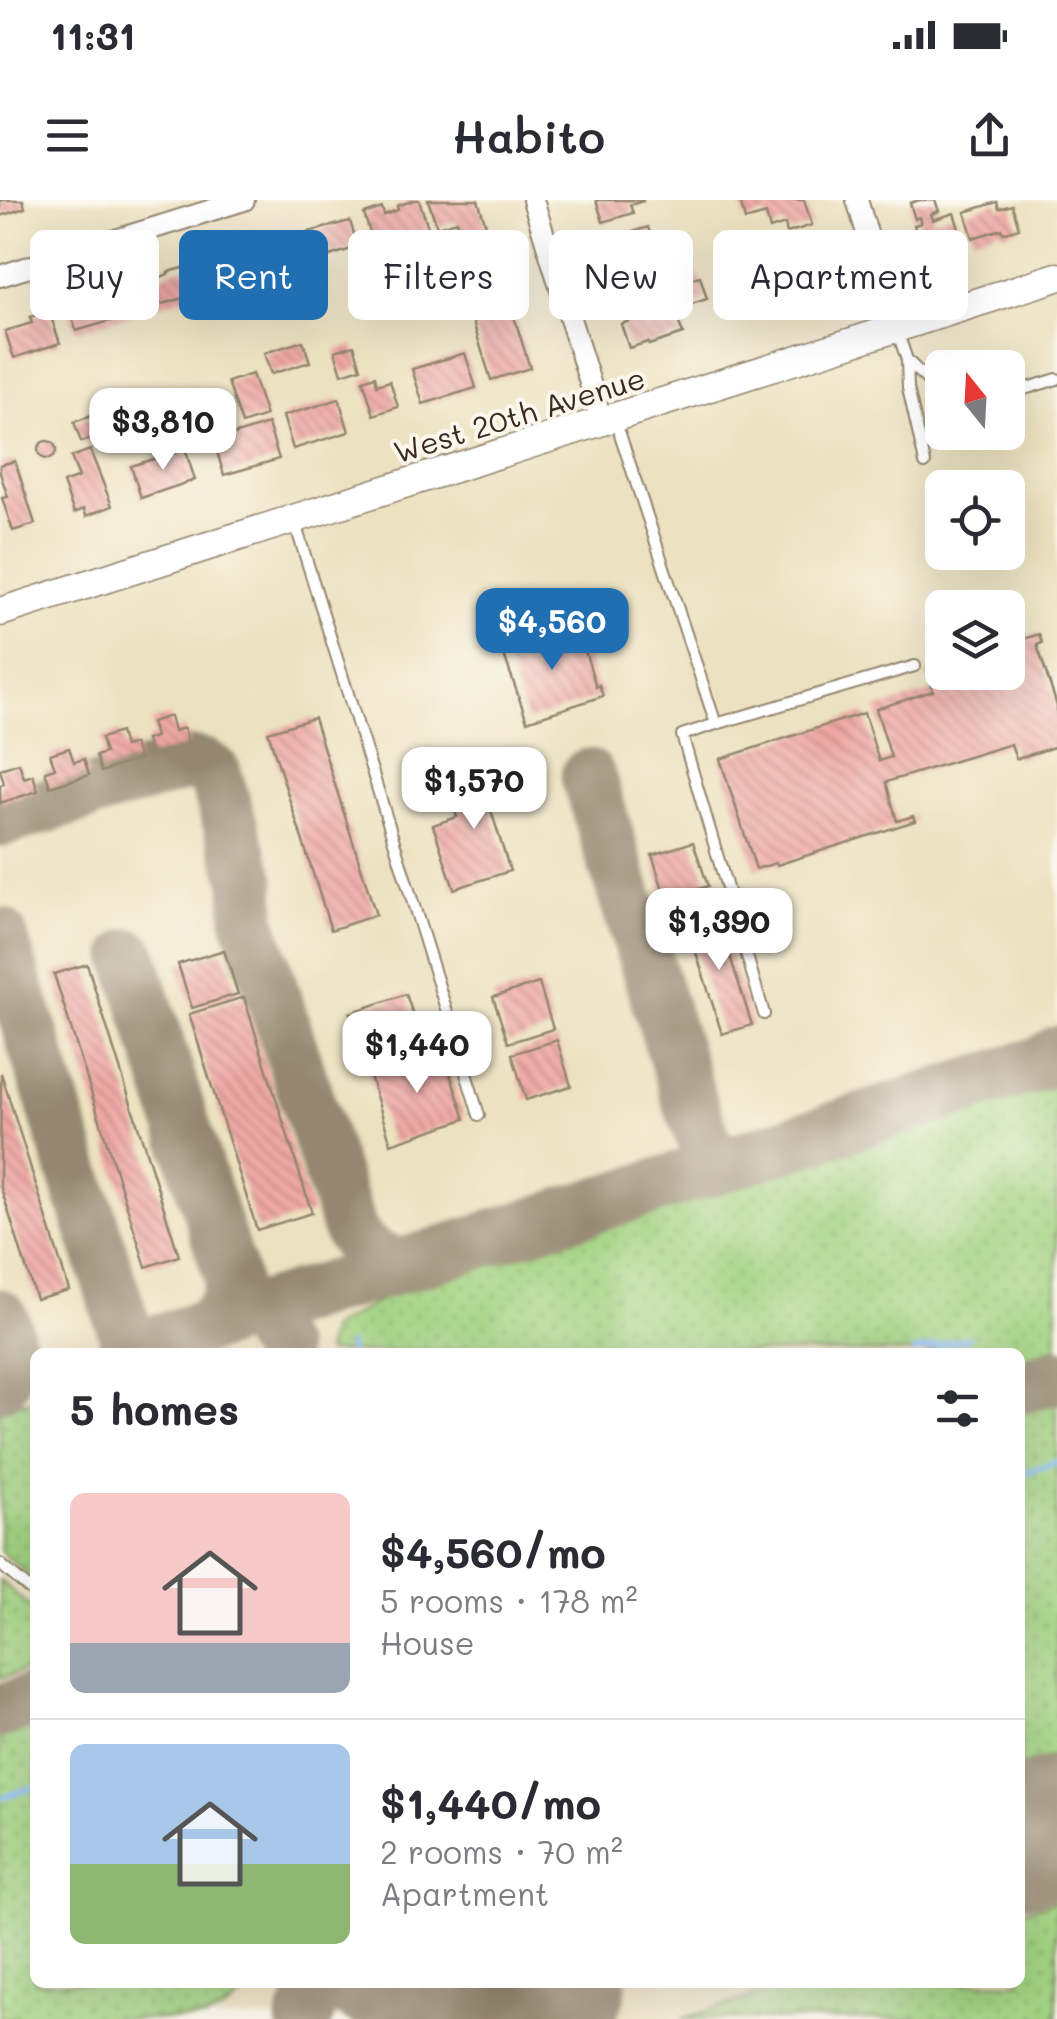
<!DOCTYPE html>
<meta charset="utf-8">
<style>
body{margin:0;font-family:Mali,sans-serif;background:#f2f2f3;color:#2b2b33;height:100vh;display:flex;flex-direction:column;font-size:38px;white-space:nowrap}
*{box-sizing:border-box;margin:0}
p{font-size:32px;color:#7c7c81}
.icon{flex:none;width:55px;height:55px;fill:none;stroke:currentColor;stroke-width:2;stroke-linecap:round;stroke-linejoin:round}
.map{position:relative;flex:1;overflow:hidden}
.panel{position:absolute;left:30px;top:1148px;width:995px;height:640px;display:flex;flex-direction:column;background:#fff;border-radius:15px;box-shadow:0 10px 40px #0002}
.panel>*{flex:none}
.hud{position:absolute;left:30px;top:30px;width:998px;height:90px;display:flex;gap:20px}
.needle{width:65px;rotate:342deg}
.tools{position:absolute;left:925px;top:150px;display:grid;gap:20px}
.tools a{display:grid;place-items:center;width:100px;height:100px;border-radius:15px;background:#fff;box-shadow:0 10px 40px #0002;font-size:50px}
.price{position:absolute;translate:-50% -85px;padding:0 22px;border-radius:20px;background:#fff;color:#222;font-size:32px;line-height:65px;filter:drop-shadow(0 2px 5px #0008)}
.price::after{content:'';position:absolute;left:50%;top:60px;width:30px;height:22px;margin-left:-15px;background:inherit;clip-path:polygon(0 0,100% 0,50% 100%)}
.price.active{background:#1f6fb2;color:#fff}
ul{padding:0;list-style:none}
li{display:flex;align-items:center;gap:30px;height:250px;padding:0 40px}
li+li{border-top:2px solid #e1e1e2}
li span{display:grid;place-items:center;flex:none;width:280px;height:200px;border-radius:15px;color:#555}
li>.icon{margin-inline-start:auto}
span .icon{width:120px;height:120px;fill:#fffc;stroke-width:1}
li b{font-size:42px}
h2{display:flex;justify-content:space-between;align-items:center;height:120px;padding:0 40px;font-size:42px}
.tag{padding:0 35px;border-radius:15px;background:#fff;box-shadow:0 10px 40px #0002;font-size:35px;line-height:90px}
.tag.active{background:#1f6fb2;color:#fff}
.status{display:flex;justify-content:space-between;align-items:center;height:70px;padding:0 50px;background:#fff;direction:ltr}
.status svg{height:28px;fill:currentColor}
header{display:flex;justify-content:space-between;align-items:center;height:130px;padding:0 40px;background:#fff;font-size:45px;font-weight:600}
.map>svg:first-child{display:block}
</style>
<div class="status"><b>11:31</b><svg viewBox="0 0 49 12"><path d="M0 12V9h3v3zM5 12V6h3v6zM10 12V3h3v9zM15 12V0h3v12zM26 1h20v11H26zM47 4h2v5h-2z"/></svg></div>
<header><svg class="icon" aria-label="menu" viewBox="0 0 24 24"><path d="M4 6h16M4 12h16M4 18h16"/></svg>Habito<svg class="icon" aria-label="share" viewBox="0 0 24 24"><path d="M12 15V3M7 8l5-5 5 5M5 13v7h14v-7"/></svg></header>
<div class="map">
<svg width="1057" height="1819" viewBox="0 0 1057 1819">
<defs>
<pattern id="grass-dots" width="8" height="8" patternUnits="userSpaceOnUse" patternTransform="scale(2.5)"><rect width="8" height="8" fill="#a1d281"/><path d="M2 2h.1M6 6h.1" fill="none" stroke="#8cb46f" stroke-width="1.8" stroke-linecap="round"/></pattern>
<pattern id="building-back-hatch" width="6" height="6" patternUnits="userSpaceOnUse" patternTransform="scale(2.5)"><rect width="6" height="6" fill="#efa8a6"/><path d="M-1 5l2 2M0 0l6 6M5-1l2 2" fill="none" stroke="#c38987"/></pattern>
</defs>
<rect width="100%" height="100%" fill="#fbf7ec"/>
<filter id="ink" filterUnits="userSpaceOnUse"><feTurbulence type="fractalNoise" baseFrequency=".01" numOctaves="2"/><feDisplacementMap in="SourceGraphic" scale="20" xChannelSelector="R" yChannelSelector="G"/><feConvolveMatrix kernelMatrix="1 2 1 2 8 2 1 2 1" color-interpolation-filters="sRGB"/></filter>
<filter id="wash" filterUnits="userSpaceOnUse"><feTurbulence type="fractalNoise" baseFrequency=".0048" numOctaves="4" result="noise"/><feDisplacementMap in="SourceGraphic" scale="40" xChannelSelector="R" yChannelSelector="G"/><feGaussianBlur stdDeviation="2.25" result="paint"/><feColorMatrix in="noise" values="0 0 0 0 0 0 0 0 0 0 0 0 0 0 0 0 0 1.4 0 .05"/><feComposite in="paint" operator="in"/></filter>
<g filter="url(#wash)">
<rect width="100%" height="100%" fill="#ece1c0"/>
<g fill="url(#grass-dots)" stroke="#6e7e50" stroke-width="2.5">
<path d="M1057,872V1148L1020,1159V1152H326L331,1128L396,1092L477,1057L1037,881Z"/>
<path d="M35,1199V1381L0,1351V1208Z"/>
<path d="M1057,1202V1555L1020,1566V1214Z"/>
<path d="M0,1380L35,1411V1467L0,1478Z"/>
<path d="M35,1526V1782L253,1783C239,1801 225,1812 204,1819H0V1537Z"/>
<path d="M1057,1701V1819H681L797,1783L1020,1782V1712Z"/>
</g>
<g fill="none" stroke-linecap="round" stroke-linejoin="round">
<g stroke="#87bbf5" stroke-width="6">
<path d="M349,1145L350,1152"/>
<path d="M914,1152L968,1138"/>
<path d="M1020,1274L1057,1262"/>
<path d="M0,1598L35,1587"/>
</g>
<g stroke="#94866f" stroke-width="55">
<path d="M588,576L689,899L714,968"/>
<path d="M0,620L181,565C195,563 203,563 214,573L248,680L249,721L350,1031C363,1053 380,1062 406,1065"/>
<path d="M0,735L131,1150"/>
<path d="M130,756L231,1078C231,1102 221,1115 202,1128"/>
<path d="M254,1112L279,1152"/>
<path d="M0,1116C9,1143 15,1157 0,1184"/>
<path d="M124,1152L635,993L1041,863L1057,853"/>
<path d="M1020,1187L1057,1176"/>
<path d="M0,1511L35,1500"/>
<path d="M339,1782C383,1819 432,1816 486,1805"/>
<path d="M304,1819L315,1792L316,1782"/>
</g>
<g stroke="#94866f" stroke-width="138">
<path d="M1020,1638L1057,1626"/>
<path d="M441,1819L558,1782"/>
</g>
</g>
<g id="blocks">
<g fill="url(#building-back-hatch)">
<path d="M0,0H23L25,8L0,16Z"/>
<path d="M414,0H419L429,30L375,48L364,14L382,8L384,15L398,10L397,6Z"/>
<path d="M428,0H478L489,35L464,43L457,21L437,27Z"/>
<path d="M596,0H643V1L630,5L633,13L603,22Z"/>
<path d="M740,0H804L812,25L787,33L785,24L770,29L766,14L745,20Z"/>
<path d="M919,0H935L939,11L931,14L933,20L954,13L964,44L938,53L936,46L922,51L914,25L921,23L919,17L915,19L910,3Z"/>
<path d="M997,2L999,9L1012,5L1019,28L1003,33L1002,29L973,38L965,12Z"/>
<path d="M350,21L358,47L295,67L286,38Z"/>
<path d="M648,27L652,40L627,48L631,58L637,56L641,69L635,71L638,80L621,85L620,81L624,80L623,76L610,80L599,43Z"/>
<path d="M815,42L820,58L796,66L791,49Z"/>
<path d="M271,46L279,71L262,77L269,98L255,103L253,95L246,98L242,87L249,85L248,81L237,84L239,89L222,95L211,61L231,54L233,58Z"/>
<path d="M822,62L830,87L772,102L765,79Z"/>
<path d="M199,64L207,92L147,108L141,87L160,81L159,78L168,74V72Z"/>
<path d="M666,65L671,79L650,86L645,72Z"/>
<path d="M700,76L707,99L683,107L676,83Z"/>
<path d="M126,86L134,114L76,131L67,103Z"/>
<path d="M507,94L530,168L491,180L468,106Z"/>
<path d="M673,106L683,134L649,145L648,142L629,148L621,124Z"/>
<path d="M49,111L60,143L14,158L5,131L32,123L30,117Z"/>
<path d="M303,141L310,162L271,174L264,153Z"/>
<path d="M354,145L361,168L342,174L335,151Z"/>
<path d="M465,153L476,188L423,204L412,169Z"/>
<path d="M252,174L266,216L242,224L228,182Z"/>
<path d="M375,176L377,185L390,181L398,207L374,215L363,180Z"/>
<path d="M168,194L180,234L159,241L146,201Z"/>
<path d="M339,199L349,232L293,249L283,216Z"/>
<path d="M94,215L101,235L81,242L74,222Z"/>
<path d="M268,224L279,259L224,275L214,241Z"/>
<circle cx="47" cy="250" r="9"/>
<path d="M185,249L195,280L141,298L131,266Z"/>
<path d="M90,250L112,306L86,316L84,309L74,313L63,283L79,277L71,257Z"/>
<path d="M15,261L35,324L13,331L2,298L8,297L0,273V265Z"/>
<path d="M577,425L596,487L599,485L603,496L527,521L502,449Z"/>
<path d="M1039,434L1042,443L1037,445L1057,506V546L1016,559L1011,544L886,582L897,621L913,616L915,621L777,665L776,663L756,669L720,559L864,513L879,561L891,557L876,509L933,491L927,470L942,465V472H1008V440L1023,435L1020,440Z"/>
<path d="M170,516L174,531L184,528L189,544L151,556L146,540L155,537L151,522Z"/>
<path d="M314,518L376,715L331,730L268,532Z"/>
<path d="M120,532L124,547L134,544L139,559L101,572L96,556L105,553L101,538Z"/>
<path d="M69,548L74,562L84,559L89,575L50,587L45,571L55,568L50,554Z"/>
<path d="M19,563L24,578L33,575L38,591L0,603V585L4,584L0,569Z"/>
<path d="M503,572L511,600L490,607L510,671L454,689L433,625L457,617L448,589Z"/>
<path d="M693,642L708,686L666,699L652,655Z"/>
<path d="M716,712L752,825L722,834L686,721Z"/>
<path d="M224,750L238,794L192,808L178,764Z"/>
<path d="M87,764L179,1056L146,1067L54,774Z"/>
<path d="M539,783L553,829L508,843L493,797Z"/>
<path d="M406,794L422,841L365,859L350,813Z"/>
<path d="M244,797L312,1013L257,1030L189,814Z"/>
<path d="M557,840L571,886L526,900L512,854Z"/>
<path d="M442,849L465,919L391,944L369,873Z"/>
<path d="M1,873L69,1090L36,1099L0,985Z"/>
</g>
</g>
</g>
<g filter="url(#ink)">
<use href="#blocks" fill-opacity="0" stroke="#94866f" stroke-width="2.5"/>
<g fill="none" stroke-linecap="round" stroke-linejoin="round">
<defs>
<g id="service">
<path d="M897,130L907,160L908,188L925,263"/>
<path d="M908,161L934,187L942,192"/>
<path d="M1008,194L1057,179"/>
<path d="M615,219L716,524L682,535L764,814"/>
<path d="M294,320L479,915"/>
<path d="M716,524L915,466"/>
<path d="M0,1364L35,1394"/>
</g>
<g id="minor">
<path d="M533,0L602,221"/>
<path d="M857,0L896,129"/>
<path d="M0,76L244,0"/>
</g>
<path id="secondary" d="M0,412L1057,77"/>
</defs>
<use href="#service" stroke="#94866f" stroke-width="14"/>
<use href="#minor" stroke="#94866f" stroke-width="24"/>
<use href="#secondary" stroke="#94866f" stroke-width="31"/>
<use href="#service" stroke="#fff" stroke-width="10"/>
<use href="#minor" stroke="#fff" stroke-width="20"/>
<use href="#secondary" stroke="#fff" stroke-width="28"/>
</g>
</g>
<g text-anchor="middle" dominant-baseline="central" stroke-width="8" stroke-linejoin="round" paint-order="stroke">
<g font-size="30" fill="#3b2a1e" stroke="#fbf7ec">
<text transform="translate(519 214) rotate(-17)">West 20th Avenue</text>
</g>
</g>
</svg>
<div class="tools">
<a><svg class="needle" viewBox="-14 -14 28 28"><path d="M0-13l5 13h-10z" fill="#e53935"/><path d="M0 13l5-13h-10z" fill="#7c7c81"/></svg></a>
<a><svg class="icon" aria-label="locate" viewBox="0 0 24 24"><circle cx="12" cy="12" r="6"/><path d="M12 2v4M12 18v4M2 12h4M18 12h4"/></svg></a>
<a><svg class="icon" aria-label="layers" viewBox="0 0 24 24"><path d="M12 4l9 5-9 5-9-5zM3 14l9 5 9-5"/></svg></a>
</div>
<b class="price" style="left:163px;top:273px">$3,810</b>
<b class="price active" style="left:552px;top:473px">$4,560</b>
<b class="price" style="left:474px;top:632px">$1,570</b>
<b class="price" style="left:719px;top:773px">$1,390</b>
<b class="price" style="left:417px;top:896px">$1,440</b>
<div class="hud">
<a class="tag">Buy</a>
<a class="tag active">Rent</a>
<a class="tag">Filters</a>
<a class="tag">New</a>
<a class="tag">Apartment</a>
</div>
<section class="panel">
<h2>5 homes<svg class="icon" aria-label="filters" viewBox="0 0 24 24"><path d="M4 7h16M4 17h16"/><circle cx="9" cy="7" r="2"/><circle cx="15" cy="17" r="2"/></svg></h2>
<ul>
<li><span style="background:linear-gradient(#f6c9c9 75%,#9aa5b1 0)"><svg class="icon" aria-label="home" viewBox="0 0 24 24"><path d="M3 11l9-7 9 7M6 9v11h12V9"/></svg></span><div><b>$4,560/mo</b><p>5 rooms · 178 m²</p><p>House</p></div></li>
<li><span style="background:linear-gradient(#a9c7e8 60%,#8fb573 0)"><svg class="icon" aria-label="home" viewBox="0 0 24 24"><path d="M3 11l9-7 9 7M6 9v11h12V9"/></svg></span><div><b>$1,440/mo</b><p>2 rooms · 70 m²</p><p>Apartment</p></div></li>
</ul>
</section>
</div>
